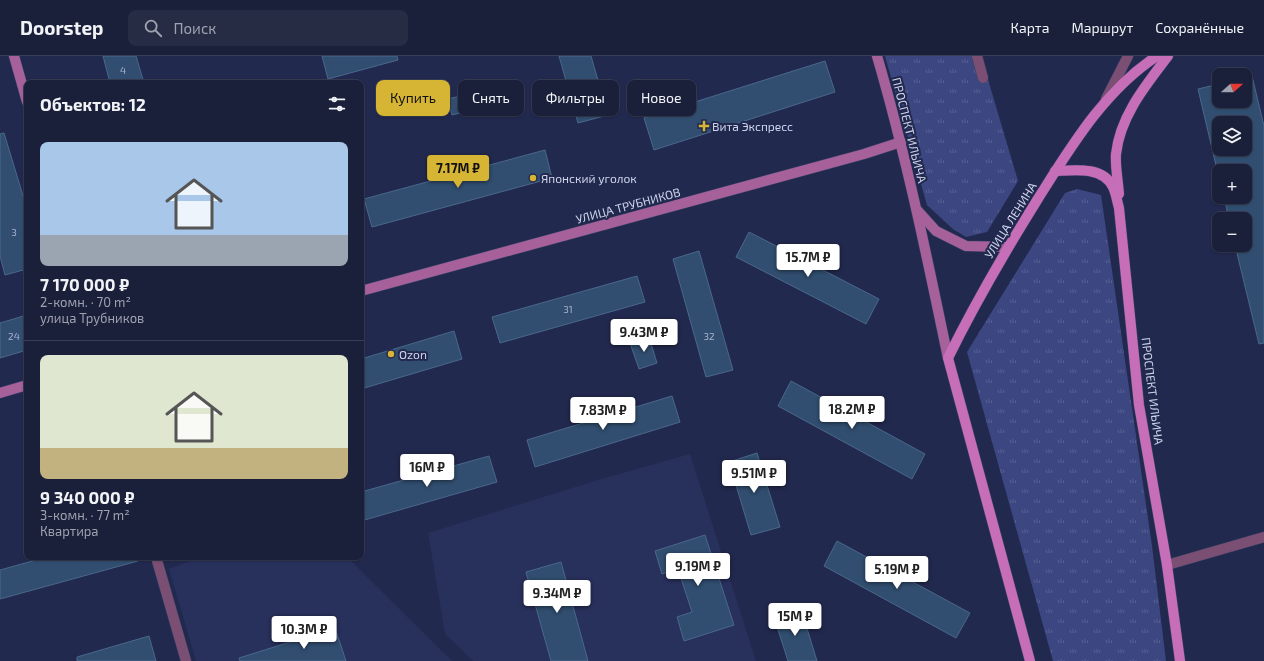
<!DOCTYPE html>
<html lang="ru">
<meta charset="utf-8">
<style>
body{margin:0;font-family:"Exo 2",sans-serif;background:#272c45;color:#f1f3f6;height:100vh;display:flex;flex-direction:column;font-size:15px;white-space:nowrap}
*{box-sizing:border-box;margin:0}
p{font-size:13px;color:#9fa2af}
.icon{flex:none;width:22px;height:22px;fill:none;stroke:currentColor;stroke-width:2;stroke-linecap:round;stroke-linejoin:round}
.map{position:relative;flex:1;overflow:hidden}
.side{position:absolute;left:24px;top:24px;width:340px;height:480px;display:flex;flex-direction:column;background:#1a1f3a;border-radius:8px;box-shadow:0 1px 3px #0004,0 0 0 1px #383d54}
.side>*{flex:none}
.hud{position:absolute;left:376px;top:24px;width:380px;height:36px;display:flex;gap:8px}
.needle{width:26px;rotate:69deg}
.buttons{position:absolute;left:1212px;top:12px;display:grid;gap:8px}
.buttons a{display:grid;place-items:center;width:40px;height:40px;border-radius:8px;background:#1a1f3a;box-shadow:0 1px 3px #0004,0 0 0 1px #383d54;font-size:20px}
.price{position:absolute;translate:-50% -34px;padding:0 9px;border-radius:4px;background:#fff;color:#222;font-size:13px;line-height:26px;filter:drop-shadow(0 1px 2px #0008)}
.price::after{content:'';position:absolute;left:50%;top:24px;width:12px;height:9px;margin-left:-6px;background:inherit;clip-path:polygon(0 0,100% 0,50% 100%)}
.price.current{background:#d7b534;color:#111}
ul{padding:0;list-style:none}
li{display:grid;align-content:center;gap:8px;height:212px;padding:0 16px}
li+li{border-top:1px solid #383d54}
li span{display:grid;place-items:center;height:124px;border-radius:8px;color:#555}
li>.icon{margin-inline-start:auto}
span .icon{width:72px;height:72px;fill:#fffc;stroke-width:1}
li b{font-size:17px}
h2{display:flex;justify-content:space-between;align-items:center;height:48px;padding:0 16px;font-size:17px}
.pill{padding:0 14px;border-radius:8px;background:#1a1f3a;box-shadow:0 1px 3px #0004,0 0 0 1px #383d54;font-size:14px;line-height:36px}
.pill.current{background:#d7b534;color:#111}
header{display:flex;align-items:center;gap:24px;box-sizing:border-box;height:56px;padding:0 20px;background:#1a1f3a;border-bottom:1px solid #383d54}
header strong{font-size:19px}
nav{display:flex;gap:22px;margin-inline-start:auto;font-size:14px}
.search{width:280px;height:36px;background:#272c45;display:flex;align-items:center;gap:10px;box-sizing:border-box;padding:0 14px;border-radius:8px;color:#9fa2af;font-size:15px}
.map>svg:first-child{display:block}
</style>
<header>
<strong>Doorstep</strong>
<div class="search"><svg class="icon" aria-label="search" viewBox="0 0 24 24"><circle cx="10" cy="10" r="6"/><path d="M15 15l6 6"/></svg>Поиск</div>
<nav><a>Карта</a><a>Маршрут</a><a>Сохранённые</a></nav>
</header>
<div class="map">
<svg width="1264" height="605" viewBox="0 0 1264 605">
<defs>
<pattern id="grass-tufts" width="24" height="20" patternUnits="userSpaceOnUse"><rect width="24" height="20" fill="#3c4782"/><path d="M3 7l-1-3M5 7V3M7 7l1-3M15 17l-1-3M17 17v-4M19 17l1-3" fill="none" stroke="#576194"/></pattern>
</defs>
<rect width="100%" height="100%" fill="#22294e"/>
<g fill="#28305c">
<path d="M690,398L756,605H473L445,578L428,477L601,423Z"/>
<path d="M201,501H342L349,503L452,605H196L169,513Z"/>
</g>
<g fill="url(#grass-tufts)">
<path d="M885,0H981L1018,125L987,176L966,181L953,173L927,149Z"/>
<path d="M1077,133L1101,139L1152,490L1166,605H1053L967,296L1065,137Z"/>
</g>
<g fill="#314e70" stroke="#4a688c" fill-rule="evenodd">
<path d="M103,0H136L144,27H110Z"/>
<path d="M322,0H397L398,4L328,23Z"/>
<path d="M559,0H591L608,59L578,67Z"/>
<path d="M825,5L835,36L654,94L644,62Z"/>
<path d="M1252,20L1264,70V287L1259,288L1235,189H1245V163H1229L1224,141H1245V115H1219V122L1198,33L1219,28V45H1245V21ZM1219,67H1245V93H1219Z"/>
<path d="M481,35L484,51L452,59L448,43Z"/>
<path d="M4,77L27,153V213L5,219L0,200V78Z"/>
<path d="M545,94L552,122L372,171L364,143Z"/>
<path d="M749,176L879,243L866,268L736,201Z"/>
<path d="M699,195L733,314L706,321L673,203Z"/>
<path d="M637,220L645,246L500,287L492,261Z"/>
<path d="M27,259V294L0,302V267Z"/>
<path d="M454,275L462,303L361,333V303Z"/>
<path d="M649,281L657,307L639,313L630,287Z"/>
<path d="M791,325L925,398L912,423L778,350Z"/>
<path d="M672,340L680,366L535,411L527,384Z"/>
<path d="M757,397L780,471L751,479L729,406Z"/>
<path d="M489,400L497,426L361,465V436Z"/>
<path d="M705,479L734,569L684,585L677,561L692,556L678,513L662,518L655,495Z"/>
<path d="M837,485L970,557L956,582L824,510Z"/>
<path d="M47,501H138V505L0,543V514Z"/>
<path d="M561,506L588,605H551L526,516Z"/>
<path d="M801,553L817,605H788L774,561Z"/>
<path d="M335,572L346,605H240L239,602Z"/>
<path d="M149,580L156,605H77V601Z"/>
</g>
<g fill="none" stroke-linecap="round" stroke-linejoin="round">
<defs>
<g id="street">
<path d="M977,0L983,22"/>
<path d="M1106,43L1128,0"/>
<path d="M156,501L186,605"/>
<path d="M1167,509L1264,481"/>
</g>
<g id="secondary">
<path d="M14,0L27,46"/>
<path d="M877,0C906,99 927,201 948,302"/>
<path d="M918,155L936,175L966,190L1008,191"/>
<path d="M361,235L864,98L901,86"/>
<path d="M0,337L27,329"/>
</g>
<g id="primary">
<path d="M1055,115C1074,114 1103,110 1113,131C1116,137 1117,145 1119,152L1139,349L1167,509L1180,605"/>
<path d="M1119,138C1118,125 1115,110 1116,98C1120,60 1146,29 1168,0"/>
<path d="M1030,605L948,302C976,245 1006,194 1039,141C1072,89 1105,34 1157,0"/>
</g>
</defs>
<use href="#street" stroke="#3e4467" stroke-width="11"/>
<use href="#secondary" stroke="#3e4467" stroke-width="11"/>
<use href="#primary" stroke="#3e4467" stroke-width="11"/>
<use href="#street" stroke="#7b4f73" stroke-width="10"/>
<use href="#secondary" stroke="#a6619b" stroke-width="10"/>
<use href="#primary" stroke="#c76eb9" stroke-width="10"/>
</g>
<g fill="#d7b534" stroke="#22294e" stroke-width="1.5">
<path d="M702 64h4v4h4v4h-4v4h-4v-4h-4v-4h4z"/>
<circle cx="533" cy="122" r="4"/>
<circle cx="391" cy="298" r="4"/>
</g>
<g text-anchor="middle" dominant-baseline="central" stroke-width="4" stroke-linejoin="round" paint-order="stroke">
<g font-size="10" fill="#a7b2cd">
<text x="123" y="14">4</text>
<text x="14" y="176">3</text>
<text x="568" y="253">31</text>
<text x="14" y="280">24</text>
<text x="709" y="280">32</text>
</g>
<g font-size="12" fill="#ced4ec" stroke="#22294e" text-anchor="start">
<text x="712" y="70">Вита Экспресс</text>
<text x="541" y="122">Японский уголок</text>
<text x="399" y="298">Ozon</text>
</g>
<g font-size="12" fill="#ced4ec" stroke="#22294e">
<text transform="translate(910 74) rotate(76)">ПРОСПЕКТ ИЛЬИЧА</text>
<text transform="translate(628 149) rotate(-15)">УЛИЦА ТРУБНИКОВ</text>
<text transform="translate(1010 164) rotate(-58)">УЛИЦА ЛЕНИНА</text>
<text transform="translate(1153 335) rotate(83)">ПРОСПЕКТ ИЛЬИЧА</text>
</g>
</g>
</svg>
<div class="buttons">
<a><svg class="needle" viewBox="-14 -14 28 28"><path d="M0-13l5 13h-10z" fill="#e53935"/><path d="M0 13l5-13h-10z" fill="#9fa2af"/></svg></a>
<a><svg class="icon" aria-label="layers" viewBox="0 0 24 24"><path d="M12 4l9 5-9 5-9-5zM3 14l9 5 9-5"/></svg></a>
<a>+</a>
<a>−</a>
</div>
<b class="price current" style="left:458px;top:133px">7.17M ₽</b>
<b class="price" style="left:808px;top:222px">15.7M ₽</b>
<b class="price" style="left:644px;top:297px">9.43M ₽</b>
<b class="price" style="left:852px;top:374px">18.2M ₽</b>
<b class="price" style="left:603px;top:375px">7.83M ₽</b>
<b class="price" style="left:427px;top:432px">16M ₽</b>
<b class="price" style="left:754px;top:438px">9.51M ₽</b>
<b class="price" style="left:698px;top:531px">9.19M ₽</b>
<b class="price" style="left:897px;top:534px">5.19M ₽</b>
<b class="price" style="left:557px;top:558px">9.34M ₽</b>
<b class="price" style="left:795px;top:581px">15M ₽</b>
<b class="price" style="left:304px;top:594px">10.3M ₽</b>
<div class="hud">
<a class="pill current">Купить</a>
<a class="pill">Снять</a>
<a class="pill">Фильтры</a>
<a class="pill">Новое</a>
</div>
<section class="side">
<h2>Объектов: 12<svg class="icon" aria-label="filters" viewBox="0 0 24 24"><path d="M4 7h16M4 17h16"/><circle cx="9" cy="7" r="2"/><circle cx="15" cy="17" r="2"/></svg></h2>
<ul>
<li><span style="background:linear-gradient(#a9c7e8 75%,#9aa5b1 0)"><svg class="icon" aria-label="home" viewBox="0 0 24 24"><path d="M3 11l9-7 9 7M6 9v11h12V9"/></svg></span><div><b>7 170 000 ₽</b><p>2-комн. · 70 m²</p><p>улица Трубников</p></div></li>
<li><span style="background:linear-gradient(#dfe7d0 75%,#c2b280 0)"><svg class="icon" aria-label="home" viewBox="0 0 24 24"><path d="M3 11l9-7 9 7M6 9v11h12V9"/></svg></span><div><b>9 340 000 ₽</b><p>3-комн. · 77 m²</p><p>Квартира</p></div></li>
</ul>
</section>
</div>
